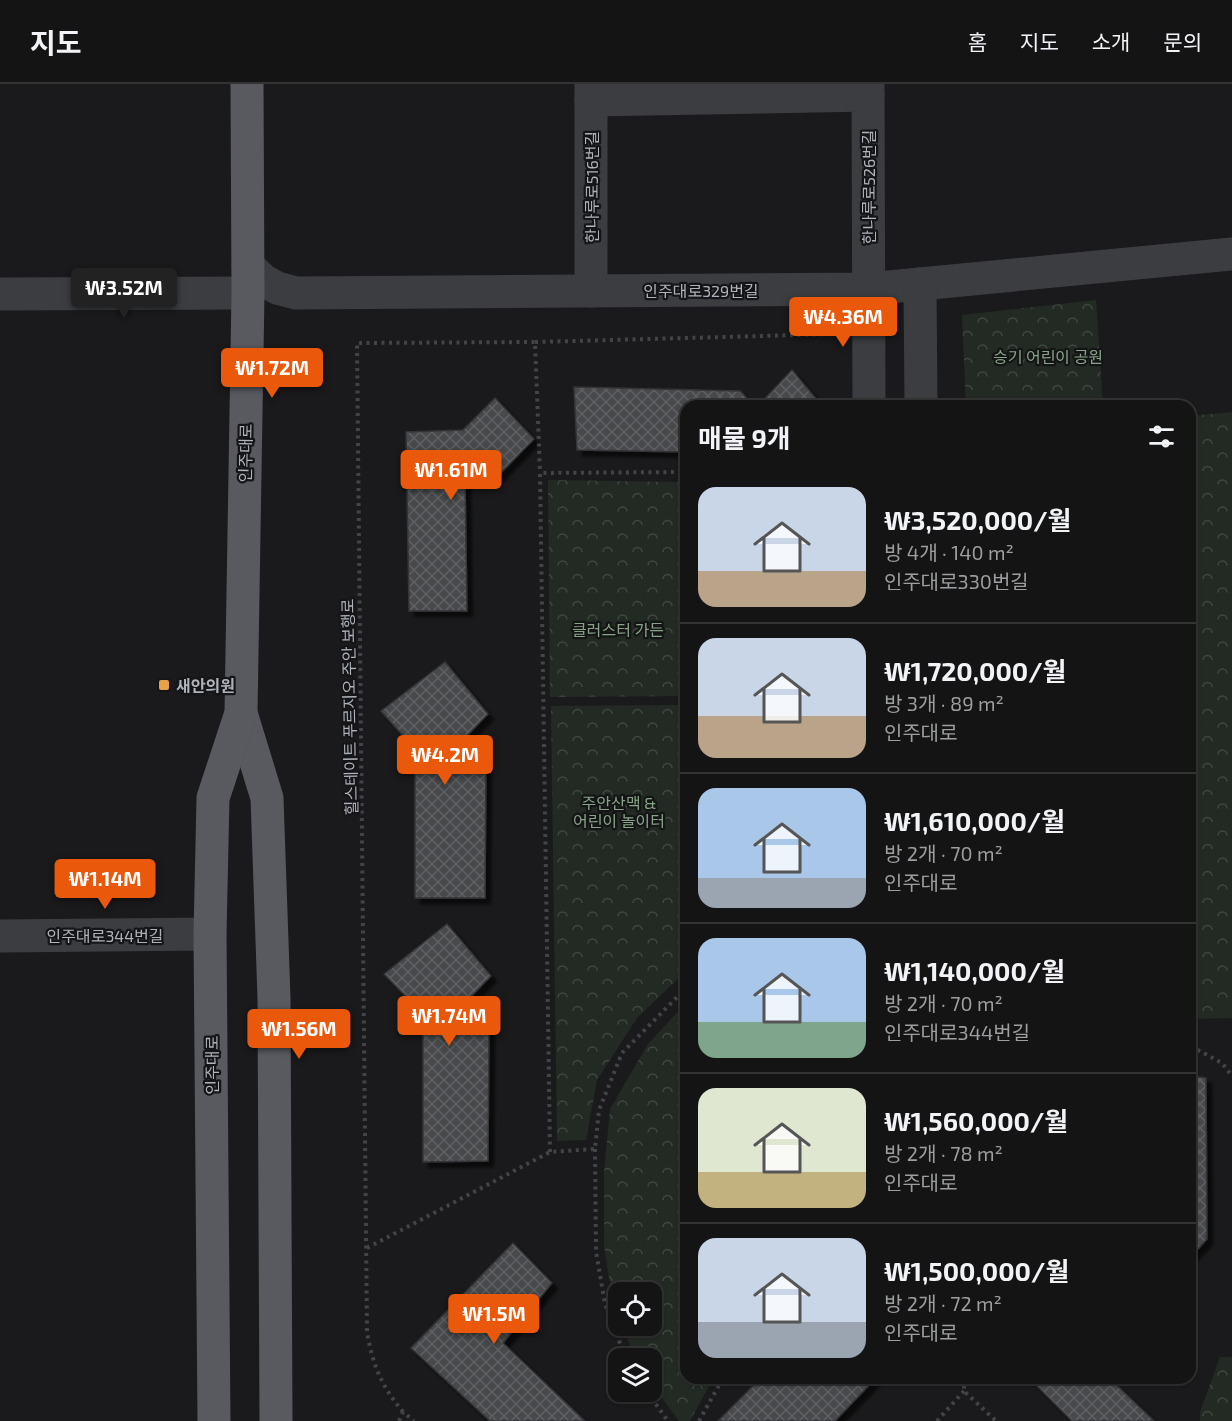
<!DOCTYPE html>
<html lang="ko">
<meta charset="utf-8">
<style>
body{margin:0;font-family:"Exo 2","Noto Sans KR",sans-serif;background:#1d1d1e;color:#f1f3f6;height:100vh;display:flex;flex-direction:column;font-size:22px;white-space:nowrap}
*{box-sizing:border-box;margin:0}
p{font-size:20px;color:#9d9ea0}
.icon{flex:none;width:33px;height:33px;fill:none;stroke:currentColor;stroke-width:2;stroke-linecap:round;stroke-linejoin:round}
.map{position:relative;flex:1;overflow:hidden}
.sheet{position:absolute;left:680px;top:316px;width:516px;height:984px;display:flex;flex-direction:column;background:#141415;border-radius:18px;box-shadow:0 2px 4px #0004,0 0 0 2px #333334}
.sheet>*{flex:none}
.buttons{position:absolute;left:608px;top:1198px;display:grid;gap:12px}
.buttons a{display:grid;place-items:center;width:54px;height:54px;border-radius:12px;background:#141415;box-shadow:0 2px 4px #0004,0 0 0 2px #333334;font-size:30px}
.price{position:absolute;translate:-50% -51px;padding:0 14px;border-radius:6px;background:#ea580c;color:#fff;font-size:20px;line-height:39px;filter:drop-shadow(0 2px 3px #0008)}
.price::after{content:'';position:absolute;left:50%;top:36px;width:18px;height:14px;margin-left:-9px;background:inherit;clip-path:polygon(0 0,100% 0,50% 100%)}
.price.current{background:#222;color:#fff}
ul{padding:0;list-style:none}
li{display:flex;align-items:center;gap:18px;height:150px;padding:0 18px}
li+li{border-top:2px solid #333334}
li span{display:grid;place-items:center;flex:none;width:168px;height:120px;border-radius:18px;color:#555}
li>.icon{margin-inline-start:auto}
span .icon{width:72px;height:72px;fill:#fffc;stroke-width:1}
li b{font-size:26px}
h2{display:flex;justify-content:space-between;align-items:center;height:72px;padding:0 18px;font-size:26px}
header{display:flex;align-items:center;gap:36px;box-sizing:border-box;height:84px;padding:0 30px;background:#141415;border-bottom:2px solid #333334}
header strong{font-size:28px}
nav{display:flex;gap:33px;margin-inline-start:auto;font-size:21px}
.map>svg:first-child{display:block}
</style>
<header>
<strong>지도</strong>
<nav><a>홈</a><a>지도</a><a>소개</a><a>문의</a></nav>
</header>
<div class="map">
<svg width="1232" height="1337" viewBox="0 0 1232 1337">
<defs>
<pattern id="park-crowns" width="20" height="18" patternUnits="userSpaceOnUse" patternTransform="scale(1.5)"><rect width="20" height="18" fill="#222a23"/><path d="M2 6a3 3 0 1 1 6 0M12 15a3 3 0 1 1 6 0" fill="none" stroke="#404641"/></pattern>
<pattern id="building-cross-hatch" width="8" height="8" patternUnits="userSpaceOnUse" patternTransform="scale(1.5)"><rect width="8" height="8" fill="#47494c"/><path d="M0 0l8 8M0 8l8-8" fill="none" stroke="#5f6164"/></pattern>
<filter id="shadow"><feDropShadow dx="5.5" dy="5.5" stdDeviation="1.5" flood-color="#0009"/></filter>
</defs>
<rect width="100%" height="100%" fill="#1a1a1c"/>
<g fill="url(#park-crowns)">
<path d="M1096,216L1103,322H966L962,231Z"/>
<path d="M1232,328V934L1190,935V332Z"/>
<path d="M548,396L681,398L685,560V612L550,613Z"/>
<path d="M685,621V888L637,934L597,996L586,1056L557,1057L551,622Z"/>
<path d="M685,920L686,1294L713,1295L690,1337H679L651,1299V1275H636L622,1242H651V1209H618V1231L613,1219L604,1161V1089L610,1025L648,960Z"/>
<path d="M1220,1273H1232V1337H1200V1328Z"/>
</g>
<g fill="url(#building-cross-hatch)" stroke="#343538" stroke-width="1.5" filter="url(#shadow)">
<path d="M792,286L822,322H758Z"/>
<path d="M574,303L740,307L754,322H686V368L577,366Z"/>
<path d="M495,314L534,355L495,395L465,396L467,527H409L406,348L463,346Z"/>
<path d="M445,578L488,630L457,662V676L486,678L485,814H415V665L381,627Z"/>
<path d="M447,840L491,892L459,925L460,939L489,941L488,1077L423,1078V930L384,890Z"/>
<path d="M1190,992L1206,994L1207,1155L1190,1174Z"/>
<path d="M513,1159L552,1199L503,1259L585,1337H490L411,1264Z"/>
<path d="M761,1294H876L835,1337H718Z"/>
<path d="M1029,1294H1109L1154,1337H1072Z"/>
</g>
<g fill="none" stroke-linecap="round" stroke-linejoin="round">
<g stroke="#424448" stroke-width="4" stroke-dasharray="3 4.5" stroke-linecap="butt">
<path d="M535,258L837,250"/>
<path d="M1190,966H1198L1222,979L1232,992"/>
<path d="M595,1065L596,1168L605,1220L626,1275"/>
<path d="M550,1068L540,389L686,388"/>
<path d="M367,1164L550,1068L595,1065L599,1026L622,969L686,904"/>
<path d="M964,1294V1307L996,1337"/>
<path d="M647,1308L668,1337"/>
<path d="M403,1328C381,1301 373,1282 367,1248L357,259L535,258L540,389"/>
<path d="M399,1337L403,1328L414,1337"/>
<path d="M699,1337L723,1294"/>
<path d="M937,1337L964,1307"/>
</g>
<g stroke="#3b3d41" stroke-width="33">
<path d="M591,0V207"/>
<path d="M868,0L869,322"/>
<path d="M591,16L868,11"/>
<path d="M248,182L263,196L277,204L296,209L868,205L1232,170"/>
<path d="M920,200L921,322"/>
<path d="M0,210L248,209"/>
<path d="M0,852L210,850"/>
</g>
<g stroke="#585a60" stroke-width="33">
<path d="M241,629L267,714L274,914L276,1337"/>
<path d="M214,1337L210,850L213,714L241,629L248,209L247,0"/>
</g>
</g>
<rect fill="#e7a148" stroke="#151517" stroke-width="2" x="158" y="595" width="12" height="12" rx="3"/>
<g text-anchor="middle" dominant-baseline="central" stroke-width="4.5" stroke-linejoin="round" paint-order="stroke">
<g font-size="16" fill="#aeb3bb" stroke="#151517">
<text transform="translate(591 103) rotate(-90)">한나루로516번길</text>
<text transform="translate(868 103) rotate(-90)">한나루로526번길</text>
<text x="701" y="206">인주대로329번길</text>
<text transform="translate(245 369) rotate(-89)">인주대로</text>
<text transform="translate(349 623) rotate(-91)">힐스테이트 푸르지오 주안 보행로</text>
<text x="105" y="851">인주대로344번길</text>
<text transform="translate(211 981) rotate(-90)">인주대로</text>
</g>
<g font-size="16" fill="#87a486" stroke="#151517">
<text x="1048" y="272">승기 어린이 공원</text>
<text x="618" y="545">클러스터 가든</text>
<text x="619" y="718">주안산맥 &amp;<tspan x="619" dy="18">어린이 놀이터</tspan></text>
</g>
<g font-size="16" font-weight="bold" fill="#aeb3bb" stroke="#151517" text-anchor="start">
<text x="176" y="601">새안의원</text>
</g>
</g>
</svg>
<div class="buttons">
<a><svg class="icon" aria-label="locate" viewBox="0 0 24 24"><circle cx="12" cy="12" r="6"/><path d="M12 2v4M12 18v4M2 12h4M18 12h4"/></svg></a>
<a><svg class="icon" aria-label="layers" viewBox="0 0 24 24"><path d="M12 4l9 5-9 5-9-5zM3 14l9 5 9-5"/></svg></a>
</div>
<b class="price current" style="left:124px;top:235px">₩3.52M</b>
<b class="price" style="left:843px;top:264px">₩4.36M</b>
<b class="price" style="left:272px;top:315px">₩1.72M</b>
<b class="price" style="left:451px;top:417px">₩1.61M</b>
<b class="price" style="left:445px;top:702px">₩4.2M</b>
<b class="price" style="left:105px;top:826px">₩1.14M</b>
<b class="price" style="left:449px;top:963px">₩1.74M</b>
<b class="price" style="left:299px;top:976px">₩1.56M</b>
<b class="price" style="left:494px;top:1261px">₩1.5M</b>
<section class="sheet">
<h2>매물 9개<svg class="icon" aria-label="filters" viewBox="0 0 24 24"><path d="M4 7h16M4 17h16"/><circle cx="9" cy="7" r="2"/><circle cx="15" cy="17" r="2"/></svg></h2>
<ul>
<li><span style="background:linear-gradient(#c9d6e8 70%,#b9a48a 0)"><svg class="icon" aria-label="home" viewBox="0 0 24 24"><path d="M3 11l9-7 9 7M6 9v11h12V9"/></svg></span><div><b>₩3,520,000/월</b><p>방 4개 · 140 m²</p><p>인주대로330번길</p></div></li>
<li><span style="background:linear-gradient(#c9d6e8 65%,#b9a48a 0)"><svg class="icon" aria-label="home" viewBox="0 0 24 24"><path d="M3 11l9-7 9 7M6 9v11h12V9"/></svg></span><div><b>₩1,720,000/월</b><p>방 3개 · 89 m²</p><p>인주대로</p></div></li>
<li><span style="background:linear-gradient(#a9c7e8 75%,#9aa5b1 0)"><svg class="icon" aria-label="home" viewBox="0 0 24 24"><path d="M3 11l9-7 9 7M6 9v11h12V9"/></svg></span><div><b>₩1,610,000/월</b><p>방 2개 · 70 m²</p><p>인주대로</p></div></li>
<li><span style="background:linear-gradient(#a9c7e8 70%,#7fa58c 0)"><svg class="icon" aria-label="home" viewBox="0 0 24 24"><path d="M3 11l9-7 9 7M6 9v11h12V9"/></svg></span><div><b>₩1,140,000/월</b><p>방 2개 · 70 m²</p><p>인주대로344번길</p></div></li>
<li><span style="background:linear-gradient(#dfe7d0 70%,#c2b280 0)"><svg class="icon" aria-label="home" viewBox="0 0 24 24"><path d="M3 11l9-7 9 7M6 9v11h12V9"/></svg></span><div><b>₩1,560,000/월</b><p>방 2개 · 78 m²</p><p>인주대로</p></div></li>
<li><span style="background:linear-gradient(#c9d6e8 70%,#9aa5b1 0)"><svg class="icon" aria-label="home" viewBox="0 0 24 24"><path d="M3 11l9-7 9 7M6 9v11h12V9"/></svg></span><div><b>₩1,500,000/월</b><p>방 2개 · 72 m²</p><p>인주대로</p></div></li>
</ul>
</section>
</div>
